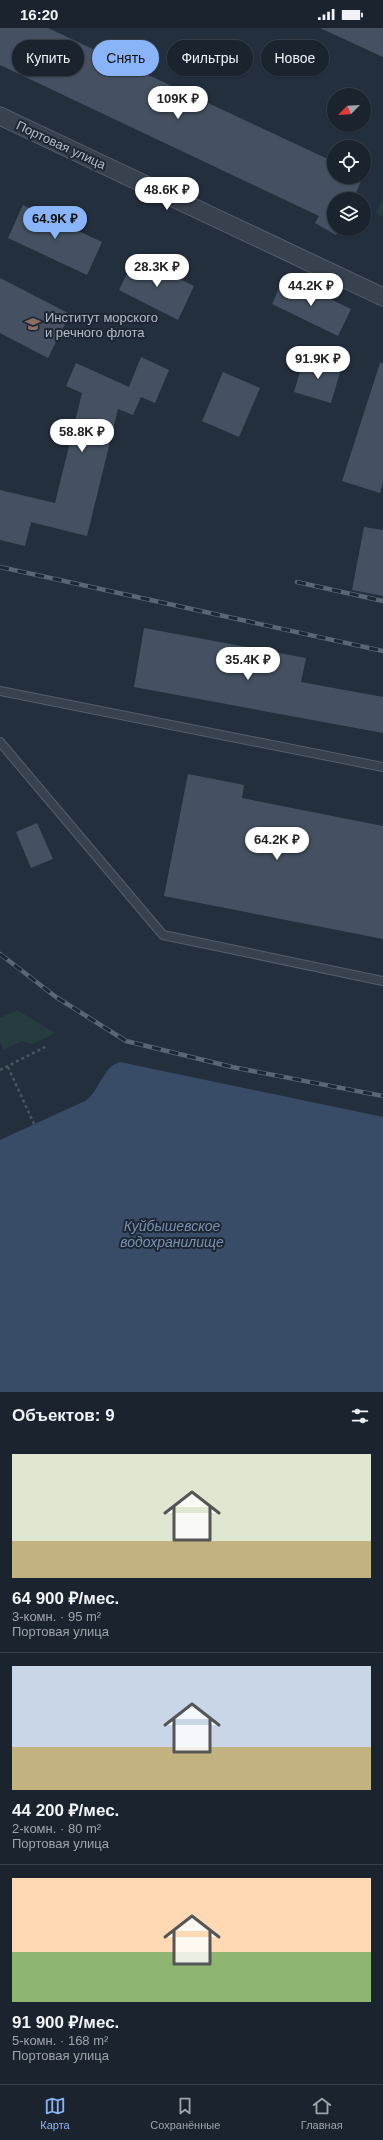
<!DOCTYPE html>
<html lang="ru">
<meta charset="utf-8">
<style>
body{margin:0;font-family:Arial,sans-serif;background:#282f3a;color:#f1f3f6;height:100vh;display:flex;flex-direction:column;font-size:15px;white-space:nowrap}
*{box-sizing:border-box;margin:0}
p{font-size:13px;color:#a0a4aa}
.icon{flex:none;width:22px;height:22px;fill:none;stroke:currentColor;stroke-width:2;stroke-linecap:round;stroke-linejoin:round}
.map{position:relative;height:1364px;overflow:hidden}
.drawer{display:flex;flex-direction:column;background:#1b232e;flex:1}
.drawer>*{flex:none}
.top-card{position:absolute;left:12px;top:12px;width:359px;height:36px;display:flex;gap:8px}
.needle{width:26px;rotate:246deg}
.fabs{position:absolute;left:327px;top:60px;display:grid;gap:8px}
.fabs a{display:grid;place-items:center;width:44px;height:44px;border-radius:50%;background:#1b232e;box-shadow:0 1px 3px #0004,0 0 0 1px #39404a;font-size:20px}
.price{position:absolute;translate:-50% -34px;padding:0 9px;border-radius:14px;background:#fff;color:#222;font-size:13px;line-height:26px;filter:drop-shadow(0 1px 2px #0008)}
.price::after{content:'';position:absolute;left:50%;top:24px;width:12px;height:9px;margin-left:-6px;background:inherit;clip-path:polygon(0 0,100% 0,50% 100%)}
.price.on{background:#8ab4f8;color:#111}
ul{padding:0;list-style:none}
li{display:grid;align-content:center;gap:8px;height:212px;padding:0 12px}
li+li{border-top:1px solid #39404a}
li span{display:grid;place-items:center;height:124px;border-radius:0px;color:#555}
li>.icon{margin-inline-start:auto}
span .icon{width:72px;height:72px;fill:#fffc;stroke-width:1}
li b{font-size:17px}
h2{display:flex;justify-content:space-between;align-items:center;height:48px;padding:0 12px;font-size:17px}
.chip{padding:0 14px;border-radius:18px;background:#1b232e;box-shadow:0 1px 3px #0004,0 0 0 1px #39404a;font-size:14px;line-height:36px}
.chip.on{background:#8ab4f8;color:#111}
.status{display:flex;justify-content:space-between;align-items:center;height:28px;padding:0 20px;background:#1b232e;direction:ltr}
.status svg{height:11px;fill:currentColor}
.menu{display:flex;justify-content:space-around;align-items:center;height:56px;border-top:1px solid #39404a;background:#1b232e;font-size:11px;color:#a0a4aa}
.menu a{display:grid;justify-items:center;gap:2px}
.menu .on{color:#8ab4f8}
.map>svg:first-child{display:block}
</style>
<div class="status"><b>16:20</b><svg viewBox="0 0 49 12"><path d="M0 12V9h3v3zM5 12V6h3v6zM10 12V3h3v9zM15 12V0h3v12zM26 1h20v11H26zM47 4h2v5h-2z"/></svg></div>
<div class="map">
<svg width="383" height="1364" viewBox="0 0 383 1364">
<rect width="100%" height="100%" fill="#242f3e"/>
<g fill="#263c3f">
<path d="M383,169V189L376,185Z"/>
<path d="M17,982L55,1005L33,1016L21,1013L4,1022L0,1014V990Z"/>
</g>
<path fill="#394c67" d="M120,1034L383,1089V1364H0V1112L85,1073C100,1063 102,1039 120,1034Z"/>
<g fill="#455162">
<path d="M0,0H48L332,133L334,129V149H363L353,171H334V201H339L336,207L315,195L319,188L0,37Z"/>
<path d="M320,0H383V29Z"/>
<path d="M23,177L102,214L87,247L8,210Z"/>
<path d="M135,229L194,258L178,292L119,262Z"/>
<path d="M284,249L351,281L338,308L272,276Z"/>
<path d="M0,250L70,286L48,330L0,305Z"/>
<path d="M141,329L169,342L155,375L141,369L133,387L118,381L87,508L31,494L25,518L0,512V462L55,475L82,365L66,358L76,335L129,359Z"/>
<path d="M304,330L341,341L331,375L294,364Z"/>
<path d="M380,335H383V454L380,465L342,453Z"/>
<path d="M223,344L260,360L239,409L202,393Z"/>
<path d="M364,499L383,502V568L352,562Z"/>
<path d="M144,600L306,630L301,654L383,669V705L134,659Z"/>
<path d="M188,746L244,757L242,770L383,798V911L164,868Z"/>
<path d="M37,795L53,831L31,840L16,804Z"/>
</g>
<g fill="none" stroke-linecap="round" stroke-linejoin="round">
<defs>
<g id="service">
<path d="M0,663L383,739"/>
<path d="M0,714L163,907L383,953"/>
</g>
<path id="minor" d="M0,88L383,269"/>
</defs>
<use href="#service" stroke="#565f6c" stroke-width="10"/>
<use href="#minor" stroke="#565f6c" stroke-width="19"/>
<g stroke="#44595c" stroke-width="2.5" stroke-dasharray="3 3" stroke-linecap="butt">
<path d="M8,1039L34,1096"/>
<path d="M0,1042L47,1018"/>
</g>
<use href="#service" stroke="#38414e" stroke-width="8"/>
<use href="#minor" stroke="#38414e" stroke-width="17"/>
<defs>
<g id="rail">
<path d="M0,539L383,623"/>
<path d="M297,554L383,573"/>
<path d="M0,926L56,969L126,1013L232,1039L383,1068"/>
</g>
</defs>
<use href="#rail" stroke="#5a6575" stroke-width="4.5"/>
<use href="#rail" stroke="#1d2633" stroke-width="3" stroke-dasharray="9" stroke-linecap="butt"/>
</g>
<defs>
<symbol id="university-bare" viewBox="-9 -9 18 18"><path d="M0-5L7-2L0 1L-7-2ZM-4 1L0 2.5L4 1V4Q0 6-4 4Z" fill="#8d6e63" stroke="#1d2633" stroke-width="2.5" paint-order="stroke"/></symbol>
</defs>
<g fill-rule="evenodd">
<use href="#university-bare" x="22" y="285" width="22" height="22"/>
</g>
<g text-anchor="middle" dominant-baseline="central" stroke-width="4" stroke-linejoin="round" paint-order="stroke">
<g font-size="13" fill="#b4bcc9" stroke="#1d2633">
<text transform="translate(61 117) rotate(25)">Портовая улица</text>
</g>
<g font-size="13" fill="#b4bcc9" stroke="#1d2633" text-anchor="start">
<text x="45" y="289">Институт морского<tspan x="45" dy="15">и речного флота</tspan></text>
</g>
<g font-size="14" font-style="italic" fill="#7c92b1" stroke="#1d2633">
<text x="172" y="1198">Куйбышевское<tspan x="172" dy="16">водохранилище</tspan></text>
</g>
</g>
</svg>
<div class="fabs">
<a><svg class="needle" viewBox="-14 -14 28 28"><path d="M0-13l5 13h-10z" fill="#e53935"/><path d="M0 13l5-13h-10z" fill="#a0a4aa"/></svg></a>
<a><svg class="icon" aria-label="locate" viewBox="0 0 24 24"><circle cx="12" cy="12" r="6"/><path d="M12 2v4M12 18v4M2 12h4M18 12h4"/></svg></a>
<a><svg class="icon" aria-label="layers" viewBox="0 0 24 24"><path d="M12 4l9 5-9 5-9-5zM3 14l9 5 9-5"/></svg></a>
</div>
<b class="price" style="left:178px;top:92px">109K ₽</b>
<b class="price" style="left:167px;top:183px">48.6K ₽</b>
<b class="price on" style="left:55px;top:212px">64.9K ₽</b>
<b class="price" style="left:157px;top:260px">28.3K ₽</b>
<b class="price" style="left:311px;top:279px">44.2K ₽</b>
<b class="price" style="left:318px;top:352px">91.9K ₽</b>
<b class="price" style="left:82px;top:425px">58.8K ₽</b>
<b class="price" style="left:248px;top:653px">35.4K ₽</b>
<b class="price" style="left:277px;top:833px">64.2K ₽</b>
<div class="top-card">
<a class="chip">Купить</a>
<a class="chip on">Снять</a>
<a class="chip">Фильтры</a>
<a class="chip">Новое</a>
</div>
</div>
<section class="drawer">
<h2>Объектов: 9<svg class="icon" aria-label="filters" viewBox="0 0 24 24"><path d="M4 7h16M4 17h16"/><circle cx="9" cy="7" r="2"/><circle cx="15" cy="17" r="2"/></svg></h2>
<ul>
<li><span style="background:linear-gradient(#dfe7d0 70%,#c2b280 0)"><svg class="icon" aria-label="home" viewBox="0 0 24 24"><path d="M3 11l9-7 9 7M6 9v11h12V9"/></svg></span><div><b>64 900 ₽/мес.</b><p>3-комн. · 95 m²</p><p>Портовая улица</p></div></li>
<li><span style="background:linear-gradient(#c9d6e8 65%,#c2b280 0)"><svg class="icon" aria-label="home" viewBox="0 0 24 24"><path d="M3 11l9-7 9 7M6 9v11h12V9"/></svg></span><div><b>44 200 ₽/мес.</b><p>2-комн. · 80 m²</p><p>Портовая улица</p></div></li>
<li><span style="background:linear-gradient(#ffd9b3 60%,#8fb573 0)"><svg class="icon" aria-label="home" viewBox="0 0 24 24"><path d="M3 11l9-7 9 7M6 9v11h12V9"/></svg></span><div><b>91 900 ₽/мес.</b><p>5-комн. · 168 m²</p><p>Портовая улица</p></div></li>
</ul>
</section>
<nav class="menu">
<a class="on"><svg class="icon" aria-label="map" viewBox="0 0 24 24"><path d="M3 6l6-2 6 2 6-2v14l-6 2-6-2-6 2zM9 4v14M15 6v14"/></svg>Карта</a>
<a><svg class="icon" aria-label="saved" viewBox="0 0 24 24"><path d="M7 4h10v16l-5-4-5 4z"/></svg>Сохранённые</a>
<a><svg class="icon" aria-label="home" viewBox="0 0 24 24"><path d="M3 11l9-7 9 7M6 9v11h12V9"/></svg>Главная</a>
</nav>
